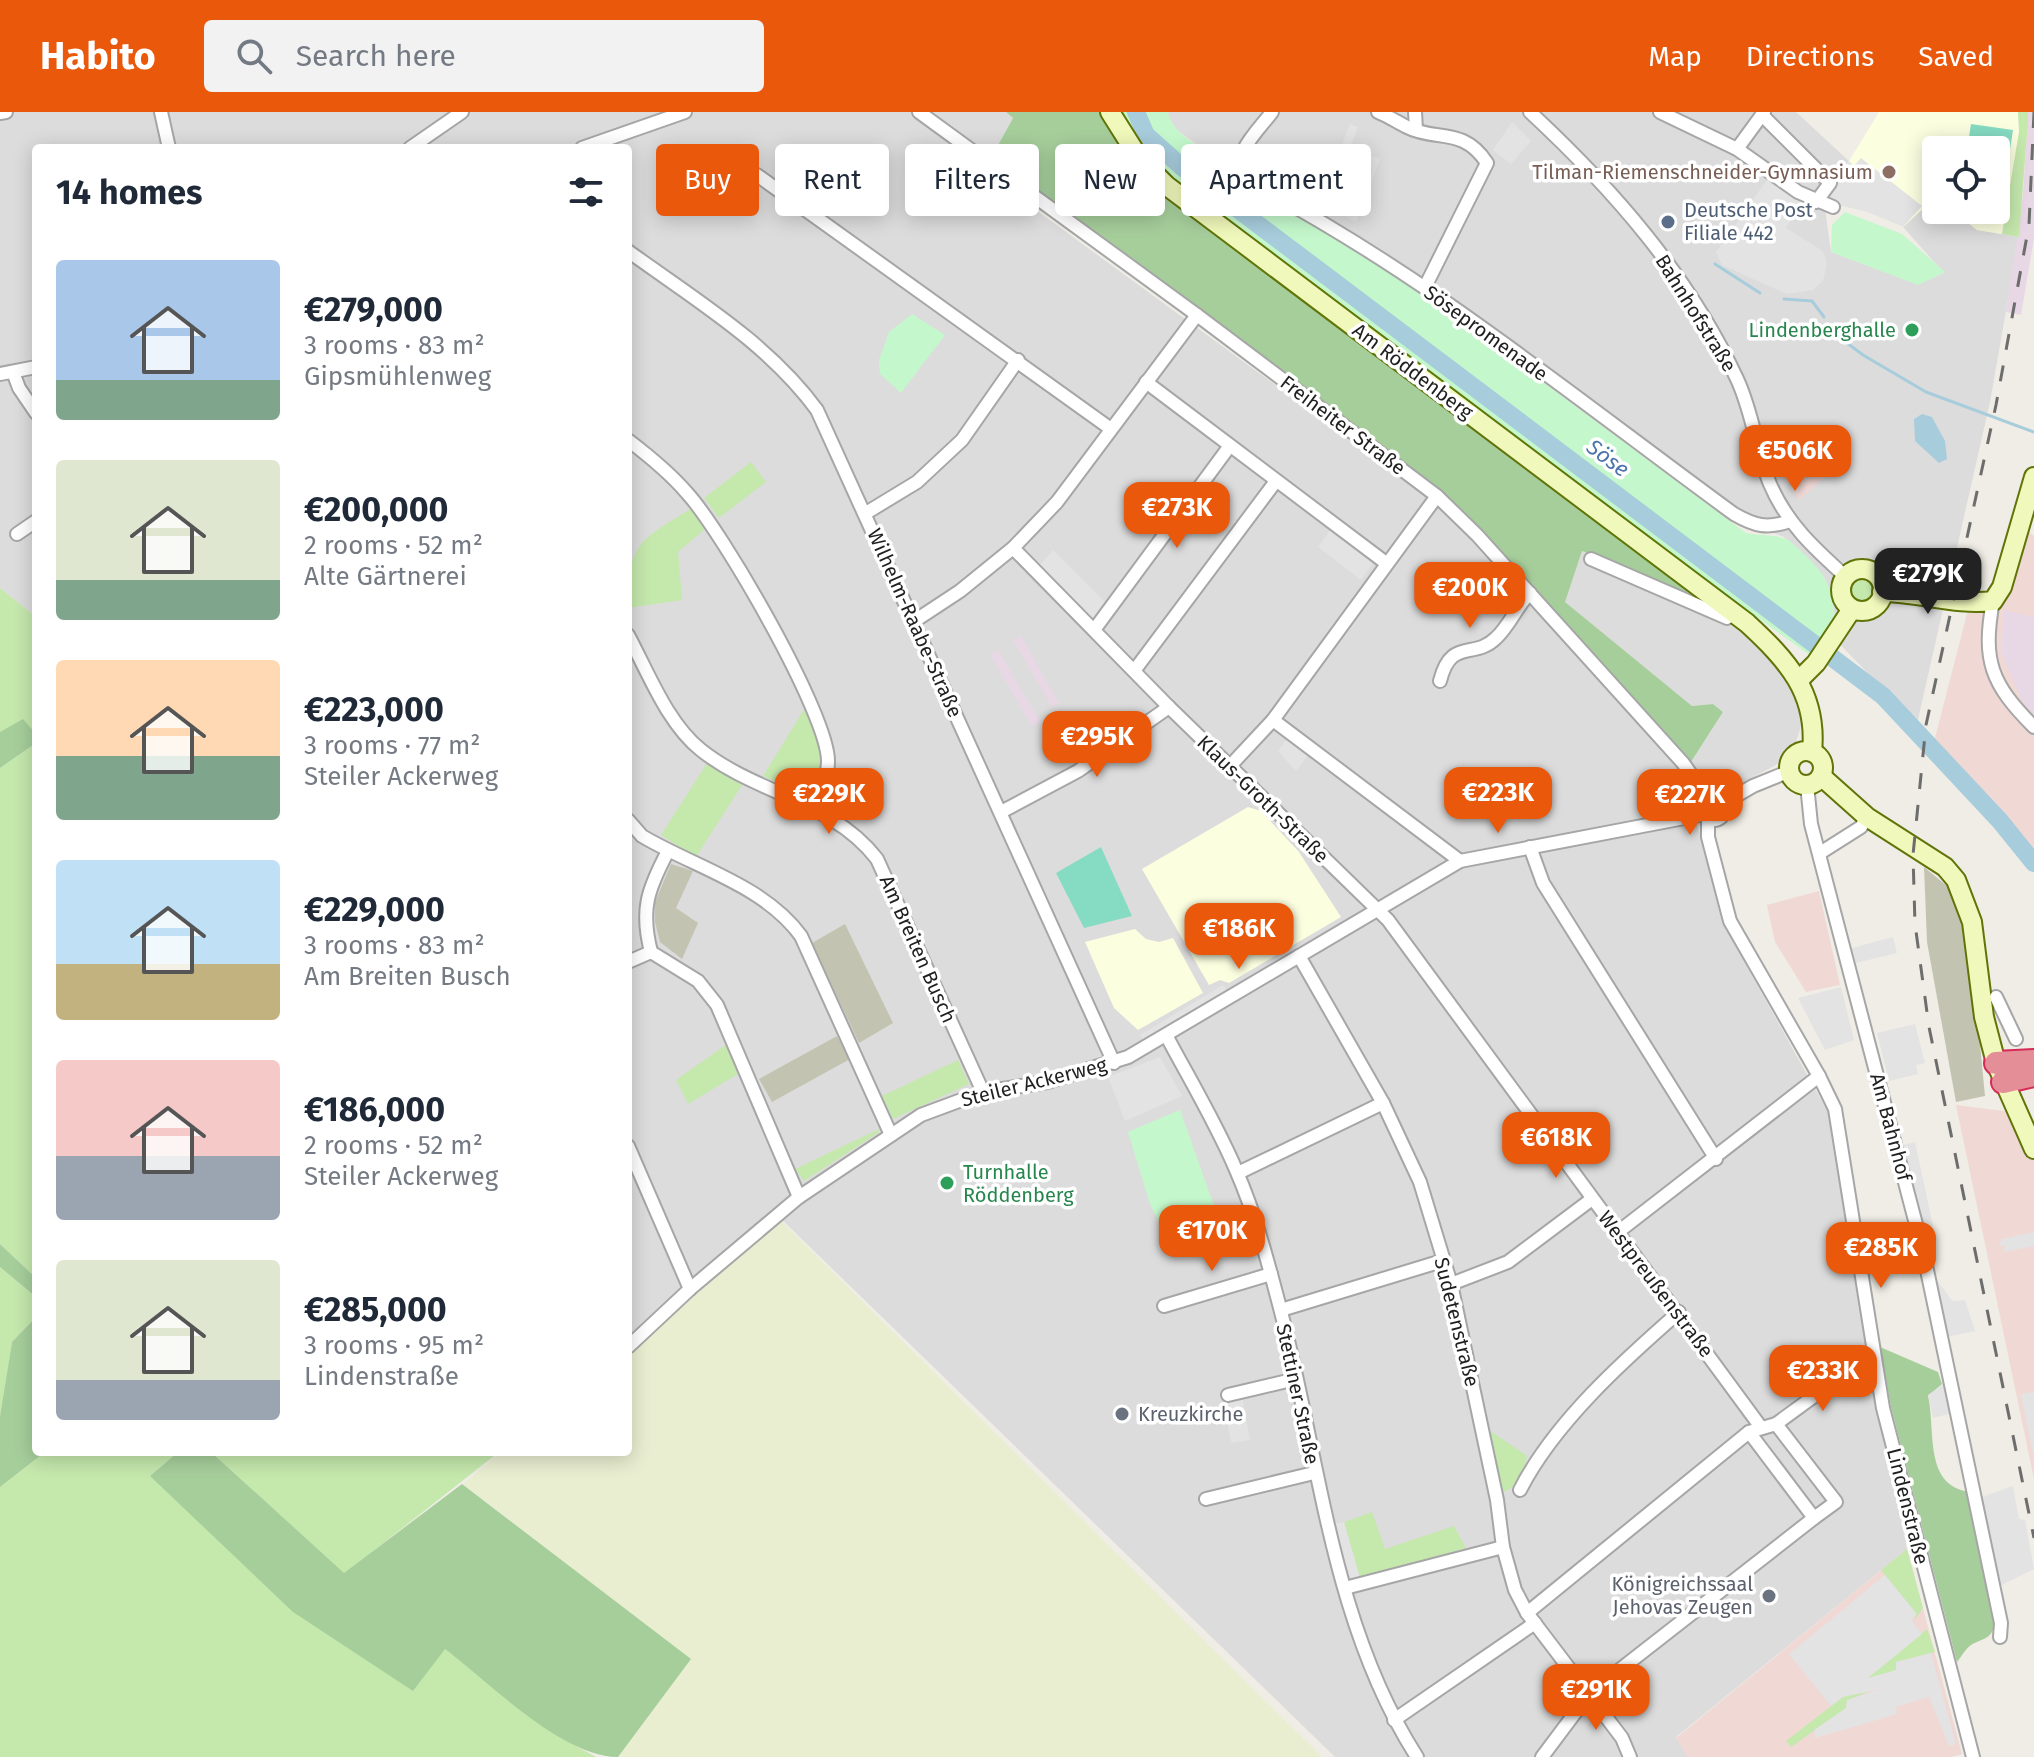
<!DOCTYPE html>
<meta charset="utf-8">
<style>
body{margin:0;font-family:"Fira Sans",sans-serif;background:#f2f2f3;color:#1f2937;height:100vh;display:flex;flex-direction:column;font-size:30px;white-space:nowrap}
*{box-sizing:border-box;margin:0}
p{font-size:26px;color:#747a83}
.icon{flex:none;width:44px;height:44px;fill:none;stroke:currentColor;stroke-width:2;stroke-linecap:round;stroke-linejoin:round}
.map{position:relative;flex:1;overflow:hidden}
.sheet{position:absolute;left:32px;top:32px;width:600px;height:1312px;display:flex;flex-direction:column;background:#fff;border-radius:8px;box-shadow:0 4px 20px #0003}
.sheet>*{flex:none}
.guide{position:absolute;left:656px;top:32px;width:760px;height:72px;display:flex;gap:16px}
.tools{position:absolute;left:1922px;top:24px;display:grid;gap:16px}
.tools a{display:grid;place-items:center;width:88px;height:88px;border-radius:8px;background:#fff;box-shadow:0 4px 20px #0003;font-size:40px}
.price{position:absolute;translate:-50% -68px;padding:0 18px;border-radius:16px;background:#ea580c;color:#fff;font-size:26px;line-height:52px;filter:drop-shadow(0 2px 4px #0008)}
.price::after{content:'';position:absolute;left:50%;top:48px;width:24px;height:18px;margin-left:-12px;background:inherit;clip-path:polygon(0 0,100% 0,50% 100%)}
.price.on{background:#222;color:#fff}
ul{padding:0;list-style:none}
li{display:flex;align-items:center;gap:24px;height:200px;padding:0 24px}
li span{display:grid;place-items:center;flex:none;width:224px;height:160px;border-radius:8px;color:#555}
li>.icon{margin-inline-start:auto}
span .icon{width:96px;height:96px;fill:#fffc;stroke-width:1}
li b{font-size:34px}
h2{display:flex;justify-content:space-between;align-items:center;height:96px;padding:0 24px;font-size:34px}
.pill{padding:0 28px;border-radius:8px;background:#fff;box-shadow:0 4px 20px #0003;font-size:28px;line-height:72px}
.pill.on{background:#ea580c;color:#fff}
header{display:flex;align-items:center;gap:48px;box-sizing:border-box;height:112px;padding:0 40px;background:#ea580c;color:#fff}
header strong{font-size:38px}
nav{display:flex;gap:44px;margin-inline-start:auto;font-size:28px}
.search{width:560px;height:72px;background:#f2f2f3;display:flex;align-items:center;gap:20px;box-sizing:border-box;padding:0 28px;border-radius:8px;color:#747a83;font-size:30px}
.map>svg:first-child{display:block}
</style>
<header>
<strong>Habito</strong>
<div class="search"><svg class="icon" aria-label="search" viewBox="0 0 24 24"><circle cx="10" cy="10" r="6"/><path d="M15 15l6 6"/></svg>Search here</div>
<nav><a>Map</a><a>Directions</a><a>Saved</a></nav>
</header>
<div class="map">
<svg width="2034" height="1645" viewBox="0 0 2034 1645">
<rect width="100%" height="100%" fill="#efede5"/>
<g fill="#dddcdc">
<path d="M0,0H1006L1013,6L984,60L1449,400L1684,659L1722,810L1829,1002L1907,1437L1676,1625L1688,1645H1335L777,1103L628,1229V36H36V505L0,476Z"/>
<path d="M1168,0H1796L1849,49L1824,90L1831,140L1918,172L1944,161L1903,115L1934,83L1936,98H1952L1977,118L2019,125L1990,290L1917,612L1828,520L1784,425L1755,414L1437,184L1244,67L1171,14Z"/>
<path d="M1582,439L1720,501L1779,555L1796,581L1803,607L1796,630L1776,653L1732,676L1707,672L1689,653L1723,600L1713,592L1692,594L1564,490Z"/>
</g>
<g fill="#f0d8d5">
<path d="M1812,346L1824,366L1799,388L1785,364Z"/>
<path d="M2027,419L2034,424V744L1934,630L1969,494L1986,497Z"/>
<path d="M1819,779L1840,873L1806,880L1775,830L1767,793Z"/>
<path d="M1956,993L2011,1000L2034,1046V1367Z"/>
<path d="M1907,1437L1962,1642L1951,1645H1688L1676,1626Z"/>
</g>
<g fill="#e8d7e4">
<path d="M2028,0H2034V126L2021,203L2006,200L2023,85Z"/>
<path d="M2004,498L2034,505V603L2022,589L2001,540Z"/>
<path d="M1021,524L1059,591L1052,595L1013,528Z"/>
<path d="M998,538L1040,609L1032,614L990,543Z"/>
</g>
<g fill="#fcfee0">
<path d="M1879,0H2018L2019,20L2002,122L1977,118L1952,98H1996V38H1936V85L1903,115L1867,100L1824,90Z"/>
<path d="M1248,695L1261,699L1299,740L1341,805L1229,871L1220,868L1209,873L1142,757Z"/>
<path d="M1135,817L1146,827L1159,830L1173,826L1203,881L1138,918L1114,896L1085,830Z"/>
</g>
<g fill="#c2c4b1">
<path d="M671,752L693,759L676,796L698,811L682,847L660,830L655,810V790Z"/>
<path d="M1924,755L1947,774L1962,806L1975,881L1985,984L1956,990L1927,830Z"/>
<path d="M845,812L893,911L859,931L812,831Z"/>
<path d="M837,924L850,947L772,990L759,967Z"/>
</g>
<path fill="#e9eed1" d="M778,1106L1322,1645H618L690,1547L463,1372L501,1340H628V1232Z"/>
<g fill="#c5e8ad">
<path d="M2018,0H2028V8L2019,125L2002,122L2019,20Z"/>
<path d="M751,350L766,370L719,406L704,386Z"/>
<path d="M692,396L707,415L678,440L682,488L628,496C628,430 639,429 692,396Z"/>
<circle cx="1861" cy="478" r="12"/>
<path d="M0,476L36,505V622L23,608L0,620Z"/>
<path d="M805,596L820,637L822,659L810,675L798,679L763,664Z"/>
<path d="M36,631V1166L0,1132V656Z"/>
<path d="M707,651L742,673L696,745L661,723Z"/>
<path d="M727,932L738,962L688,992L676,968Z"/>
<path d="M958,948L969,972L893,1007L882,984Z"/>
<path d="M879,1017L878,1021L804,1069L795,1057Z"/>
<path d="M0,1155L36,1185V1205L12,1230L0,1304Z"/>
<path d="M1489,1318L1527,1344C1523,1362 1520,1374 1501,1381Z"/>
<path d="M45,1340H178L150,1364L445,1537L556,1623L596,1645H0V1375Z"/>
<path d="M211,1340H499L344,1462Z"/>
<path d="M1372,1400L1385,1437L1454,1414L1466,1436L1360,1466L1344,1410Z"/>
<path d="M1907,1437L1923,1496L1914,1509L1916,1502L1881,1458Z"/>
<path d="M1927,1517L1935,1540L1896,1550L1897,1558L1865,1568Z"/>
<path d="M1880,1575L1848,1588L1846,1596L1791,1635L1786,1629L1843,1585Z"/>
</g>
<g fill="#a6ce9b">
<path d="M1006,0H1103L1691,476L1684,482L1582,439L1565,490L1692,594L1713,592L1723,600L1689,653L1479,420L990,48L1013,6Z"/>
<path d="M23,607L36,622V631L0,656V620Z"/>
<path d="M0,1132L36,1166V1185L0,1155Z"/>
<path d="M36,1205V1340H45L0,1375V1304L12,1230Z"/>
<path d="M1880,1235L1938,1260L1942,1272L1928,1284C1936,1318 1923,1374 1970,1380L1996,1510C1991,1528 1985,1525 1971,1533C1966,1536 1961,1545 1957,1550L1891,1295Z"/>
<path d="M178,1340H211L344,1461L462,1372L691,1547L618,1645C562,1645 490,1571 445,1537L413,1579L293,1500L150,1364Z"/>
</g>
<g fill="#c4f8cc">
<path d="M1117,0H1168C1175,32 1219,36 1229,66L1327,120L1438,192L1746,421C1759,424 1780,422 1790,429C1819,456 1833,466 1835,508L1811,544L1674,446L1171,70L1144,42Z"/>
<path d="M1845,100L1902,122L1945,160L1918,173L1831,140L1832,113Z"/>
<path d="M912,202L945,223L901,281L880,262L879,248L889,220Z"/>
<path d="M1180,998L1219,1108L1170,1132L1150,1092L1128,1020Z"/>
</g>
<g fill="#86dcc2">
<path d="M1971,12L2013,18L2000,104L1958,98H1996V38H1967Z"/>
<path d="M1101,735L1132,804L1084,816L1056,761Z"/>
</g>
<g fill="#e3e3e3">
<path d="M1512,10L1531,29L1511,52L1493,38Z"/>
<path d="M1350,12L1358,15L1327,95L1317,96Z"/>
<path d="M1352,36L1380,47L1356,110L1328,95Z"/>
<path d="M1861,46L1922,94L1903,115L1867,100L1824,90L1849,49L1854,54Z"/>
<path d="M1769,65L1804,87L1786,116L1823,139L1827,151L1823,169L1813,178L1787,182L1722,153L1716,140Z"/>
<path d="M1331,417L1374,450L1361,468L1318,435Z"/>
<path d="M1053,438L1107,492L1093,509L1038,455Z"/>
<path d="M1286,628L1307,644L1296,659L1278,639Z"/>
<path d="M1893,825L1897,841L1856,851L1852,836Z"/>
<path d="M1223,873L1228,880L1145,930L1140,923Z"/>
<path d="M1841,875L1854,928L1825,938L1798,886Z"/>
<path d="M1915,912L1925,951L1916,953L1918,962L1889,969L1877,921Z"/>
<path d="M1160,945L1182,984L1125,1009L1108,965Z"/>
<path d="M1915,1030L1933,1114L1923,1117L1903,1033Z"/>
<path d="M2034,1120V1134L2003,1140L2005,1133L1998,1134L2002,1127Z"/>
<path d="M1932,1161L1952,1189L1965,1188L1975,1219L1946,1225Z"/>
<path d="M1946,1270L1952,1301L1933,1306L1928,1283Z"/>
<path d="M1241,1279L1250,1328L1231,1331L1222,1282Z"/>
<path d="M2034,1280V1347L2021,1282Z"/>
<path d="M2013,1374L2019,1407L2025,1408L2034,1457L1998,1475L1979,1386Z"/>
<path d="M1344,1410L1360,1466L1349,1469L1333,1412Z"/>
<path d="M1885,1463L1917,1502L1911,1508L1922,1522L1868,1566L1896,1558V1550L1931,1541L1956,1632L1949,1634L1929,1585L1896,1595L1897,1602L1815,1626L1814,1618L1846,1596L1847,1588L1881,1577L1843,1585L1831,1594L1789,1542Z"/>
</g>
<path fill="#a7ccdc" d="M1922,302L1932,305L1945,329L1947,347L1939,351L1915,329L1914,307Z"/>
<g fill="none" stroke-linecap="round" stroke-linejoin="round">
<g stroke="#a7ccdc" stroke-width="3">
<path d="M1715,152L1760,181"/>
<path d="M1784,187L1812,189L1824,205"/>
<path d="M1827,216L1863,243L1926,280L2034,320"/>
</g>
<path stroke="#a7ccdc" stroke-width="18" d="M1136,0L1146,23L1182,55L1883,584L2000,709L2034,751"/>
<defs>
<g id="street">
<path d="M161,0L169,36"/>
<path d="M919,0L1197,203L1437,384L1477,423L1683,651L1710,689"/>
<path d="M1272,0C1258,19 1229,44 1244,67C1420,158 1575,286 1734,402C1755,414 1767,417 1790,409"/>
<path d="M1378,0C1388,4 1397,10 1407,15C1436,30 1463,14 1487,51L1425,175"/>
<path d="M1415,0L1416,17"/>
<path d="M1530,0C1613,77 1689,164 1737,267C1753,301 1756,338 1770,372C1787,412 1815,437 1846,465"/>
<path d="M1660,0L1737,37L1798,80L1833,95"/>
<path d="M0,1L6,0"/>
<path d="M1762,3L1830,71L1816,90"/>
<path d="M410,36L462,0"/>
<path d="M582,36L685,0"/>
<path d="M1737,37L1764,0"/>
<path d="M757,63L1111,317"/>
<path d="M628,139C694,187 768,231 817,298L1114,951"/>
<path d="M13,260L19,276L36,301"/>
<path d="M0,262L36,255"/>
<path d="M1146,270L1386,451"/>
<path d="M628,328C649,344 670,361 687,381C722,419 828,602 828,649C828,666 821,681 815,696"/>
<path d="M866,401L917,370L962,328L1018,248"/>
<path d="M17,422L36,409"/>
<path d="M1013,436L1169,595L1388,808L1760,1314"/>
<path d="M1591,447L1727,506L1734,500"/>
<path d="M1993,489C1982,549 1991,572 2034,615"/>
<path d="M913,510L960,479L1013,436L1057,390L1197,203"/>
<path d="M1094,518L1229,335"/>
<path d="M628,523C648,560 667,611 701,638C756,682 833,689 877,747L983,980"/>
<path d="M1134,559L1276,369"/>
<path d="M1440,569C1451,525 1474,548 1496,526C1510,513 1516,495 1530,481"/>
<path d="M1273,608L1460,749"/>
<path d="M1230,654L1273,608L1437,384"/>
<path d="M1807,673L1811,712L1923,1139L2001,1511L2000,1525"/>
<circle cx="1714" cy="698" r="10"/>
<path d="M1722,692L1753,674L1790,659"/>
<path d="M1001,700L1078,659L1169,595"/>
<path d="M1708,706V725L1730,809L1819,964L1835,997L1883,1296L1973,1645"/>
<path d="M628,708L642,724C694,755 764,773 801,824L891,1023"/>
<path d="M1530,735L1543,771L1716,1047"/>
<path d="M668,739C648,777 640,797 651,840L698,869L717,893L799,1085"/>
<path d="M1820,741L1861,715L1867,705"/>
<path d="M1299,844L1383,991L1420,1070L1451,1172L1497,1388L1503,1435L1515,1478L1527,1501L1622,1626L1630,1645"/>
<path d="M628,850L651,840"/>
<path d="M1996,885L2016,927"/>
<path d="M1166,923C1190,968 1216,1011 1236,1058C1255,1101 1268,1150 1280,1196C1320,1347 1331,1511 1417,1645"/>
<path d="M628,1034L690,1177"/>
<path d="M1238,1061L1383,991"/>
<path d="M1618,1120L1819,964"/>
<path d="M1451,1172L1508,1150L1592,1087"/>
<path d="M1164,1194L1271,1162"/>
<path d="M1281,1198L1442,1149"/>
<path d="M628,1235L690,1177L799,1085L921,1003L983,980L1047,970L1128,945L1460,749L1705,702"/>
<path d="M1228,1283L1296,1267"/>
<path d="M1749,1320L1814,1406L1836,1390L1776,1312"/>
<path d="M1520,1378C1554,1311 1623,1249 1679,1200"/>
<path d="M1206,1387L1314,1361"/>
<path d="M1345,1476L1503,1435"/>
<path d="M1527,1501L1749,1320L1776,1312L1839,1266L1874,1247"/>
<path d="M1394,1608L1535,1511"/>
<path d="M1542,1645L1590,1581L1814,1406"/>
</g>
<g id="secondary">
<path d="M1110,0L1139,46L1167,74L1747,511C1787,548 1818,581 1812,640"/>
<circle cx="1862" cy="478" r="21"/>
<path d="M1882,480C1919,480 1957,494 1993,489L2002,475L2034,365"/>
<path d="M1799,568L1816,551L1852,497"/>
<circle cx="1806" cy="656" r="17"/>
<path d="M1821,664L1867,705L1945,755L1956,768L1972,810L1984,905L1996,951L2034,1037"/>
</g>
<g id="highway">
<path d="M1996,951L2034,949"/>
<path d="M2003,970L2034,963"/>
</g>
</defs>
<use href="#street" stroke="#a6a6a6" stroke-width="16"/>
<use href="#secondary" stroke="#607408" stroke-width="22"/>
<use href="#highway" stroke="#d62a57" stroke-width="26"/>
<use href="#street" stroke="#fff" stroke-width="12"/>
<use href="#secondary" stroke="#f0f8bb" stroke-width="18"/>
<use href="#highway" stroke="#e48f98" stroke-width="22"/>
<path stroke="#6d6d6d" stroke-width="3" stroke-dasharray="16 16" stroke-linecap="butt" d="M2034,0L2029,113L1996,293L1926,613L1913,743L1915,812L1929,915L2034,1426"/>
</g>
<circle fill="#8d6e63" stroke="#fff" stroke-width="3" cx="1889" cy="60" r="8"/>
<circle fill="#5c6f8a" stroke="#fff" stroke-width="3" cx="1668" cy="110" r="8"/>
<g fill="#2e9e5b" stroke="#fff" stroke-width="3">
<circle cx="1912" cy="218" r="8"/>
<circle cx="947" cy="1071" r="8"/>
</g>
<g fill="#6b7280" stroke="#fff" stroke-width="3">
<circle cx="1122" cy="1302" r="8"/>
<circle cx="1769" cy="1484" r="8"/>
</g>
<g text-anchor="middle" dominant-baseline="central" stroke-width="7" stroke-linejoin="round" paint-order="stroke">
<g font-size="20" fill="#785e54" stroke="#fff" text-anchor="end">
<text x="1873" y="60">Tilman-Riemenschneider-Gymnasium</text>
</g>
<g font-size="20" fill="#4e5e75" stroke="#fff" text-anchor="start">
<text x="1684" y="98">Deutsche Post<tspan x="1684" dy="23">Filiale 442</tspan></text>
</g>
<g font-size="20" fill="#1f1f1f" stroke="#fff">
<text transform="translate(1696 201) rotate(58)">Bahnhofstraße</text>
<text transform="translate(1486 221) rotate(36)">Sösepromenade</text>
<text transform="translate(1413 259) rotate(37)">Am Röddenberg</text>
<text transform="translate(1343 313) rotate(37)">Freiheiter Straße</text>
<text transform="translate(915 511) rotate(66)">Wilhelm-Raabe-Straße</text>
<text transform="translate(1263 687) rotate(44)">Klaus-Groth-Straße</text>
<text transform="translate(918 837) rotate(66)">Am Breiten Busch</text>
<text transform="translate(1034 970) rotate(-14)">Steiler Ackerweg</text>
<text transform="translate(1891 1015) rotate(75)">Am Bahnhof</text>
<text transform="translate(1656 1172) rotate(53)">Westpreußenstraße</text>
<text transform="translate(1457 1210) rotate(76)">Sudetenstraße</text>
<text transform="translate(1298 1282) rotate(78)">Stettiner Straße</text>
<text transform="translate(1908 1394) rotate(76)">Lindenstraße</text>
</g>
<g font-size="20" fill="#27864d" stroke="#fff" text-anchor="end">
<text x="1896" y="218">Lindenberghalle</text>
<text x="963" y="1060" text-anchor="start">Turnhalle<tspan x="963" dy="23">Röddenberg</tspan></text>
</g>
<g font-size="20" fill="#5b616d" stroke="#fff" text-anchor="start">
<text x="1138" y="1302">Kreuzkirche</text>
<text x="1753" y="1472" text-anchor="end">Königreichssaal<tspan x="1753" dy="23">Jehovas Zeugen</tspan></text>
</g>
<g font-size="22" font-style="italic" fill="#4d75ac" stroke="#fff">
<text transform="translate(1608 346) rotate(37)">Söse</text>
</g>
</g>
</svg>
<div class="tools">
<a><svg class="icon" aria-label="locate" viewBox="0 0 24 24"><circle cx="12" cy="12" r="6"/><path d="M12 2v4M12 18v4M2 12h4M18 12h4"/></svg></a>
</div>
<b class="price" style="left:1795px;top:381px">€506K</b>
<b class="price" style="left:1177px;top:438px">€273K</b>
<b class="price on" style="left:1928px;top:504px">€279K</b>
<b class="price" style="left:1470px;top:518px">€200K</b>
<b class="price" style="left:1097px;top:667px">€295K</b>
<b class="price" style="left:1498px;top:723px">€223K</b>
<b class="price" style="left:829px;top:724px">€229K</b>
<b class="price" style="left:1690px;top:725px">€227K</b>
<b class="price" style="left:1239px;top:859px">€186K</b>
<b class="price" style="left:1556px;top:1068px">€618K</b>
<b class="price" style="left:1212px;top:1161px">€170K</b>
<b class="price" style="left:1881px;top:1178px">€285K</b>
<b class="price" style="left:1823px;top:1301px">€233K</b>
<b class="price" style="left:1596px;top:1620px">€291K</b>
<div class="guide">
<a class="pill on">Buy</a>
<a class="pill">Rent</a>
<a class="pill">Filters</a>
<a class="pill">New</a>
<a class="pill">Apartment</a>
</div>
<section class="sheet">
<h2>14 homes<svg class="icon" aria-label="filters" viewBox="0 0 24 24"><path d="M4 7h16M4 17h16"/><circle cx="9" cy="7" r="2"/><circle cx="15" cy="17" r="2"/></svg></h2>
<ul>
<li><span style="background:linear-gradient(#a9c7e8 75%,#7fa58c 0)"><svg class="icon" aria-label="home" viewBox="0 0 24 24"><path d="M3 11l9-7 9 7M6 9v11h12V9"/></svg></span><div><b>€279,000</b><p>3 rooms · 83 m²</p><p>Gipsmühlenweg</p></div></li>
<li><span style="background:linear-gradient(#dfe7d0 75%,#7fa58c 0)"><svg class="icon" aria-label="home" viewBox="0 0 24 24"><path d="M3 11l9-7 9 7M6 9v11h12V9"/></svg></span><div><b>€200,000</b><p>2 rooms · 52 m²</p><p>Alte Gärtnerei</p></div></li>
<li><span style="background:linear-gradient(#ffd9b3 60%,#7fa58c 0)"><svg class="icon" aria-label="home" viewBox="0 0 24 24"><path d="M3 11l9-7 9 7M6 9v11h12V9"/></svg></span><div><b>€223,000</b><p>3 rooms · 77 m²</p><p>Steiler Ackerweg</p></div></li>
<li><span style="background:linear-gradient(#bfe0f5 65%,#c2b280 0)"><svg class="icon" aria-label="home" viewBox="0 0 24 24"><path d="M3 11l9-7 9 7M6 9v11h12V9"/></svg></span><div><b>€229,000</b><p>3 rooms · 83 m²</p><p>Am Breiten Busch</p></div></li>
<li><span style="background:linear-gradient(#f6c9c9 60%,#9aa5b1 0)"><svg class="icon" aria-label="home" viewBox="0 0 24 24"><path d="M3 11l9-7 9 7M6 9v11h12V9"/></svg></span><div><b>€186,000</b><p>2 rooms · 52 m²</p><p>Steiler Ackerweg</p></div></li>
<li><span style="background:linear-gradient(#dfe7d0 75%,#9aa5b1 0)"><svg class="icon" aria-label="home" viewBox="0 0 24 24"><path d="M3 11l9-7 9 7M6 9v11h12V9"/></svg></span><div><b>€285,000</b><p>3 rooms · 95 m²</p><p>Lindenstraße</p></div></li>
</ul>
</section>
</div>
